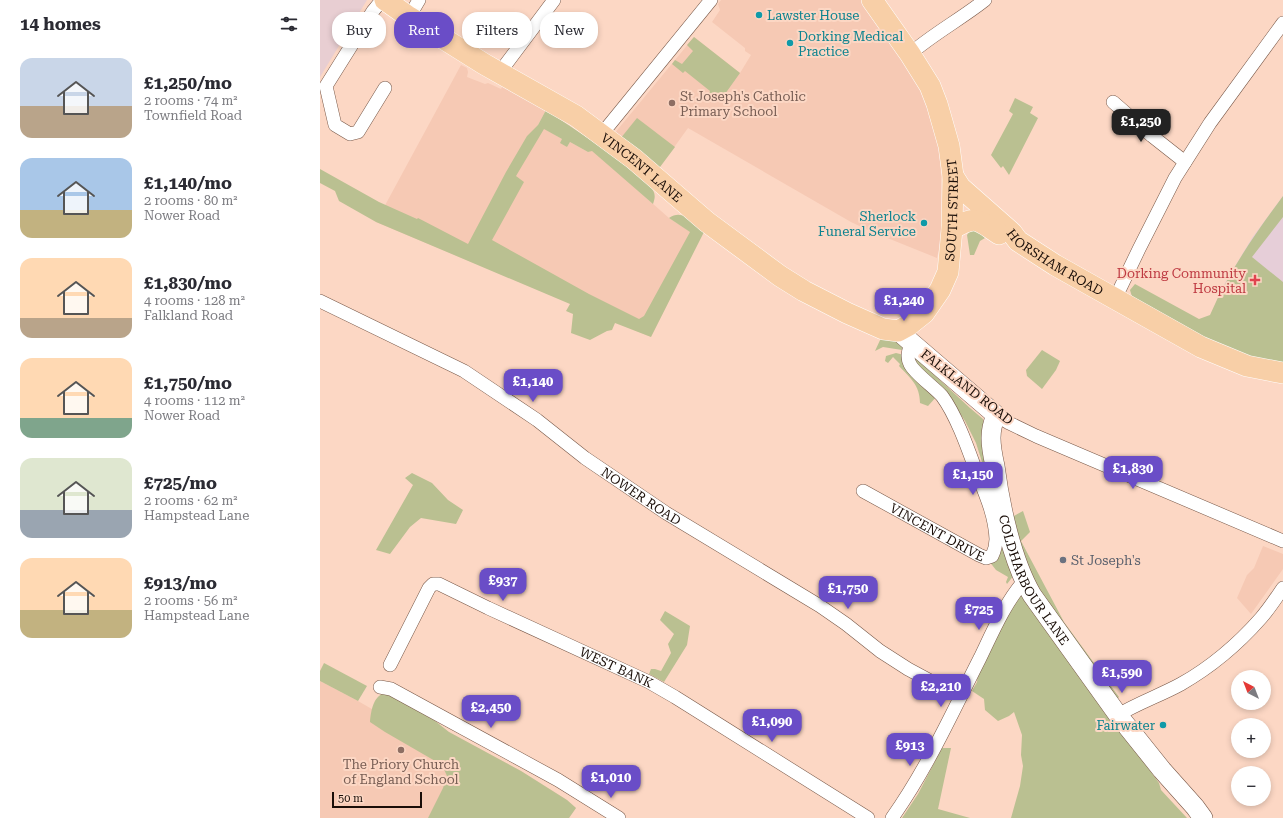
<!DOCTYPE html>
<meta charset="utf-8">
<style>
body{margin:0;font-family:"Roboto Serif",serif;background:#f7f7f7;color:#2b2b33;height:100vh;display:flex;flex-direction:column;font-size:15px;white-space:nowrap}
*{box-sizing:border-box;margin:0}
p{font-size:13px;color:#7c7c81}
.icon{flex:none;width:22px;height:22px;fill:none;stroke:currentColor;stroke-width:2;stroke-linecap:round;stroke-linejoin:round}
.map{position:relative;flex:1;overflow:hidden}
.sheet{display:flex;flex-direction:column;background:#fff;width:320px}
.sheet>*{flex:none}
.banner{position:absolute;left:12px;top:12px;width:380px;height:36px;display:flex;gap:8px}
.needle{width:26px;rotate:318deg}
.buttons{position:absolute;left:911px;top:670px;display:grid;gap:8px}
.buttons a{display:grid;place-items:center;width:40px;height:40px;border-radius:50%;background:#fff;box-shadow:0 2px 6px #0003;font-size:20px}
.scale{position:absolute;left:12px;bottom:10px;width:90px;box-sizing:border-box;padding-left:4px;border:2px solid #1a0e08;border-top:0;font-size:11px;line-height:14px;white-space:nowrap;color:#1a0e08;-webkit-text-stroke:3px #fcd7c4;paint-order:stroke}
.price{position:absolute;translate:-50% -34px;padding:0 9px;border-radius:8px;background:#6a4dc7;color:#fff;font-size:13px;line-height:26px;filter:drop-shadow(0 1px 2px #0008)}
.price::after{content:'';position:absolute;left:50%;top:24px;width:12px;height:9px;margin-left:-6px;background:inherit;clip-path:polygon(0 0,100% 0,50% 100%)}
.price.selected{background:#222;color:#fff}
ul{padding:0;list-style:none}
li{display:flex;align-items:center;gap:12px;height:100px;padding:0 20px}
li span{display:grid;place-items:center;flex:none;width:112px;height:80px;border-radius:12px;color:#555}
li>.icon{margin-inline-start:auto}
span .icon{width:48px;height:48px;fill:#fffc;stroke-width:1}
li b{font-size:17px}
h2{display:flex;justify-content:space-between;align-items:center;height:48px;padding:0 20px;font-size:17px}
.pill{padding:0 14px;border-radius:16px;background:#fff;box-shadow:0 2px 6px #0003;font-size:14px;line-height:36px}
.pill.selected{background:#6a4dc7;color:#fff}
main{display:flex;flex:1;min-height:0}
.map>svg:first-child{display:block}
</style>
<main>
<section class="sheet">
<h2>14 homes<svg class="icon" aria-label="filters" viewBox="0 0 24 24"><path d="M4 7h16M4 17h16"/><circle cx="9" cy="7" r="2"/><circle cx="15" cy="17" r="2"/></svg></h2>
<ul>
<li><span style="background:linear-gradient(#c9d6e8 60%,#b9a48a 0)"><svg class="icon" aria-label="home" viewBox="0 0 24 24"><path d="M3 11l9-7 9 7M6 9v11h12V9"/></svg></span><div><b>£1,250/mo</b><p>2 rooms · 74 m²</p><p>Townfield Road</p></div></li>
<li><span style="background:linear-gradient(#a9c7e8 65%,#c2b280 0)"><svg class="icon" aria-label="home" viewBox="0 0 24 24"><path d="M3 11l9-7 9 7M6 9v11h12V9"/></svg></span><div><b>£1,140/mo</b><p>2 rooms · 80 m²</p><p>Nower Road</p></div></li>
<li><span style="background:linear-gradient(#ffd9b3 75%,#b9a48a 0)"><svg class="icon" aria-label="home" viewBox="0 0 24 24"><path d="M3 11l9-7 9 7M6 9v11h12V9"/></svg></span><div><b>£1,830/mo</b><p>4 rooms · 128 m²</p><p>Falkland Road</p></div></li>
<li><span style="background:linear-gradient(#ffd9b3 75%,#7fa58c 0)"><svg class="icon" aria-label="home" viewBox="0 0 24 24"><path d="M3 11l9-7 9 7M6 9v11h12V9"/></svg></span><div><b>£1,750/mo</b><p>4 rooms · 112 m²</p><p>Nower Road</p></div></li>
<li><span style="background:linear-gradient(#dfe7d0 65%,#9aa5b1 0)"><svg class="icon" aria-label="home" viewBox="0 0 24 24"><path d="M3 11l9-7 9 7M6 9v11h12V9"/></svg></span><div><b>£725/mo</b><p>2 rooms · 62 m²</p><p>Hampstead Lane</p></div></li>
<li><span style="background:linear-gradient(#ffd9b3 65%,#c2b280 0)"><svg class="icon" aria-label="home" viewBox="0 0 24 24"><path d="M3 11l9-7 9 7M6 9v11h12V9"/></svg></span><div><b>£913/mo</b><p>2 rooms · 56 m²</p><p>Hampstead Lane</p></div></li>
</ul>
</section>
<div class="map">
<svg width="963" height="818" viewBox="0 0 963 818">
<rect width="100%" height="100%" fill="#fcd7c4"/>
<g fill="#f6c9b4">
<path d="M401,0H546L611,96L620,155L621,176L622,219L620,244L617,258L550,231L531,222L368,128L337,171L294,134L374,37L420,73L431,55L425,51V48L392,22L400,10L398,4Z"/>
<path d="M141,65L147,68L148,72L147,77L165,84L168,83L181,89L182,87L226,110L218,125L242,139L247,147L250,142L268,152L272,150L349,218L380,238L331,337L56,222Z"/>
<path d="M943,546L963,554V569L931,614L917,598L927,575L934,568Z"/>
<path d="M0,681L38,701L57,712L103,718L201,771L247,800L256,808L249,818H0Z"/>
</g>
<path fill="#e8ced2" d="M0,0H47L0,77Z"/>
<path fill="#e6ced8" d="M963,196V348L902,288L932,238Z"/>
<g fill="#bac091">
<path d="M374,37L420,73L400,101L389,94L390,91L365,71L363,73L352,64L355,60L362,64L373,51L367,45Z"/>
<path d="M695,98L713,107L710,113L718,118L689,175L683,166L681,168L671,155L693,114L689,111Z"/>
<path d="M226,110L290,153L330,186C335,192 336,196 333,204L272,151L268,152L250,142L247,147L240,143L242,139L224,129L196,176L204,182L172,240L269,294L319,319L324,316L370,232L349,218C363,208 373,223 384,232L331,337L295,323L292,330L287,331L270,340L251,333L253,314L246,311L250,304L56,222L19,201L15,191L0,183V169L59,202L97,219L98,218L148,244L186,172L207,136L218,125Z"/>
<path d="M317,118L355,147L337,171L300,139Z"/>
<path d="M963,196V217L932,257L963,282V369L924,361L813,300L810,290L815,284L879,319L890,315C909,271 935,234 963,196Z"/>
<path d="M656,230L665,238L660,241L654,255H650L647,235L650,231Z"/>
<path d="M572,337L586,348L582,350L563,347L555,351L561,338Z"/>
<path d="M722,350L740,361L736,370L722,389L707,376L706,370Z"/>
<path d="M576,353L584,355L617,396L608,406L600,403C600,385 590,378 579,366L580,364L573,357L568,363L565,361L566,356Z"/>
<path d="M593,355L650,408L663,419L694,575L687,584L686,582L688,577L676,570L669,561L676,506L656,443L645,421L630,398L594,365Z"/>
<path d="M92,473L112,483L128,500L143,510L136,524L101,518L90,527L70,554L56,550L93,485L85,478Z"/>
<path d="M703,511L710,532L701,541L744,622L799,697L795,701L718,596L690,518Z"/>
<path d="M699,595L705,596L839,783L841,790L867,818H691L700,786L703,766L701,755L702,735L694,712L689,716L678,721L665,710L664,699L652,691L657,682L658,671Z"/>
<path d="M345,611L370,626L367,645L344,682L329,674L331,669H335L341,671L351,653L348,644L354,634L340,620Z"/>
<path d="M4,663L47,686L38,701L0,681V671Z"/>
<path d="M64,693L74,697L114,720L129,732L201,771L247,800L256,808L249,818H108L123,788L127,776L122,765L65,732L50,722C51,711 53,697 64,693Z"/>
<path d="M622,748H631L618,809L650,818H582L598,794Z"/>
</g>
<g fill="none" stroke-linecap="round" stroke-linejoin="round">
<defs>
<g id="street">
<path d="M62,0L53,11L6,86L15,125L30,134L38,132L65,88"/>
<path d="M89,17L99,0"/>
<path d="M590,54C613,34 641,19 665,0"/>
<path d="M181,73L186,64L234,0"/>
<path d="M793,102L832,136L865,162"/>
<path d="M281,135L391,0"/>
<path d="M795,299L819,249L855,178L890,123L963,23"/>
<path id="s1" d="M0,301L144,371L217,420L265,458L346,513L500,606L526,624L560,651L588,669L640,697"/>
<path d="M676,415L689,423L716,436L963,541"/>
<path id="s2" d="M543,491L659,555L666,558L672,556C675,550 676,545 676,539C675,514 664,491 655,468C647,446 636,415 622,396C614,387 594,373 590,364C586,356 589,350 591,343"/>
<path id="s3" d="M70,665L109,588L113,584H119L168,608L329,682L355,697L548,818"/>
<path d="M60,687L71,689L238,780L299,818"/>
<path d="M798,715C818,703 841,695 861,684C891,667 919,643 941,618C949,609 956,598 963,588"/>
<path d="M572,818C608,767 632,713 660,658C673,631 685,603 704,581"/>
</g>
<g id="secondary">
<path id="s4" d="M578,331L676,415C673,422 671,430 671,438C671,447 673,457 675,466C680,505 692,561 712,595L798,715L842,770L875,807L883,818"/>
</g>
<g id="primary">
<path id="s5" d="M65,0L89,17L164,64L256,116L314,159L387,222L460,276L484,291L527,313L563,329L578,331L589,325L604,313L620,290L628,272L632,229L633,176L629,146L617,104L610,86L590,54L552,0"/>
<path id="s6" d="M633,176L640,187L692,233L698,241L735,265L881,347L927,366L963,373"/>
<path d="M632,229C657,215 656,219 679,234"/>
</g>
</defs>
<use href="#street" stroke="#775747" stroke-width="14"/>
<use href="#secondary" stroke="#775747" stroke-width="20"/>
<use href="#primary" stroke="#fff" stroke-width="22"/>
<use href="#street" stroke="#fff" stroke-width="13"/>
<use href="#secondary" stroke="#fff" stroke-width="19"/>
<use href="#primary" stroke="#f8cfa7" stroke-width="21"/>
</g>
<g fill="#0f9aa8" stroke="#fcd7c4" stroke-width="1.5">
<circle cx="439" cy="15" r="4"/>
<circle cx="470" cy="43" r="4"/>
<circle cx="604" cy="223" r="4"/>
<circle cx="843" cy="725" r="4"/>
</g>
<g fill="#8d6e63" stroke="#fcd7c4" stroke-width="1.5">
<circle cx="352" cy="103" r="4"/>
<circle cx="81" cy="750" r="4"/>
</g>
<path fill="#e0444e" stroke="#fcd7c4" stroke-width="1.5" d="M933 274h4v4h4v4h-4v4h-4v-4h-4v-4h4z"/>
<circle fill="#6b7280" stroke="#fcd7c4" stroke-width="1.5" cx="743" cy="560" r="4"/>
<g text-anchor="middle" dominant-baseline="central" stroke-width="4" stroke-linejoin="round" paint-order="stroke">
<g font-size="13" fill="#0d838f" stroke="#fcd7c4" text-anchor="start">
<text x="447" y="15">Lawster House</text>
<text x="478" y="36">Dorking Medical<tspan x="478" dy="15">Practice</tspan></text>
<text x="596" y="216" text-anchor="end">Sherlock<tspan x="596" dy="15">Funeral Service</tspan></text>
<text x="835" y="725" text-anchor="end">Fairwater</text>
</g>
<g font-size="13" fill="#785e54" stroke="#fcd7c4" text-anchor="start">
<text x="360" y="96">St Joseph's Catholic<tspan x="360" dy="15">Primary School</tspan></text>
<text x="81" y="764" text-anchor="middle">The Priory Church<tspan x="81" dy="15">of England School</tspan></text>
</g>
<g font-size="13" fill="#1a0e08" stroke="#fcd7c4">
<text stroke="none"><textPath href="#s5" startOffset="307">VINCENT LANE</textPath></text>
<text stroke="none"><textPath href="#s5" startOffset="756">SOUTH STREET</textPath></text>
<text stroke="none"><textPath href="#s6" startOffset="135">HORSHAM ROAD</textPath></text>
<text transform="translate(647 387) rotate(38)">FALKLAND ROAD</text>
<text stroke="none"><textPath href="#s1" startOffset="377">NOWER ROAD</textPath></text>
<text stroke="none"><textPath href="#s2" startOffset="85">VINCENT DRIVE</textPath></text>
<text stroke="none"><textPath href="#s4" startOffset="303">COLDHARBOUR LANE</textPath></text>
<text stroke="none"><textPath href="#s3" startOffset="294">WEST BANK</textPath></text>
</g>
<g font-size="13" fill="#be3a42" stroke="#fcd7c4" text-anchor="end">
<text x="926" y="273">Dorking Community<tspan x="926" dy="15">Hospital</tspan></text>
</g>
<g font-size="13" fill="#5b616d" stroke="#fcd7c4" text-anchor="start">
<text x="751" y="560">St Joseph's</text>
</g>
</g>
</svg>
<div class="buttons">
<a><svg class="needle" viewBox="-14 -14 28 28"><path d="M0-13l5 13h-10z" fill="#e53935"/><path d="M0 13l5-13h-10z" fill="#7c7c81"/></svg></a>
<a>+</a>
<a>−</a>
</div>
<div class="scale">50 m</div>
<b class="price selected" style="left:821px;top:143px">£1,250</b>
<b class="price" style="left:584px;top:322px">£1,240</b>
<b class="price" style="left:213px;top:403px">£1,140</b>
<b class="price" style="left:813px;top:490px">£1,830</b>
<b class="price" style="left:653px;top:496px">£1,150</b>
<b class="price" style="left:183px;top:602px">£937</b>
<b class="price" style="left:528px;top:610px">£1,750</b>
<b class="price" style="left:659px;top:631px">£725</b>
<b class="price" style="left:802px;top:694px">£1,590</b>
<b class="price" style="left:621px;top:708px">£2,210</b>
<b class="price" style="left:171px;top:729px">£2,450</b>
<b class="price" style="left:452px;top:743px">£1,090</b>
<b class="price" style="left:590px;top:767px">£913</b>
<b class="price" style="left:291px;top:799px">£1,010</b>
<div class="banner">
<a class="pill">Buy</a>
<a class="pill selected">Rent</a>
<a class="pill">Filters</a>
<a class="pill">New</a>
</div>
</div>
</main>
